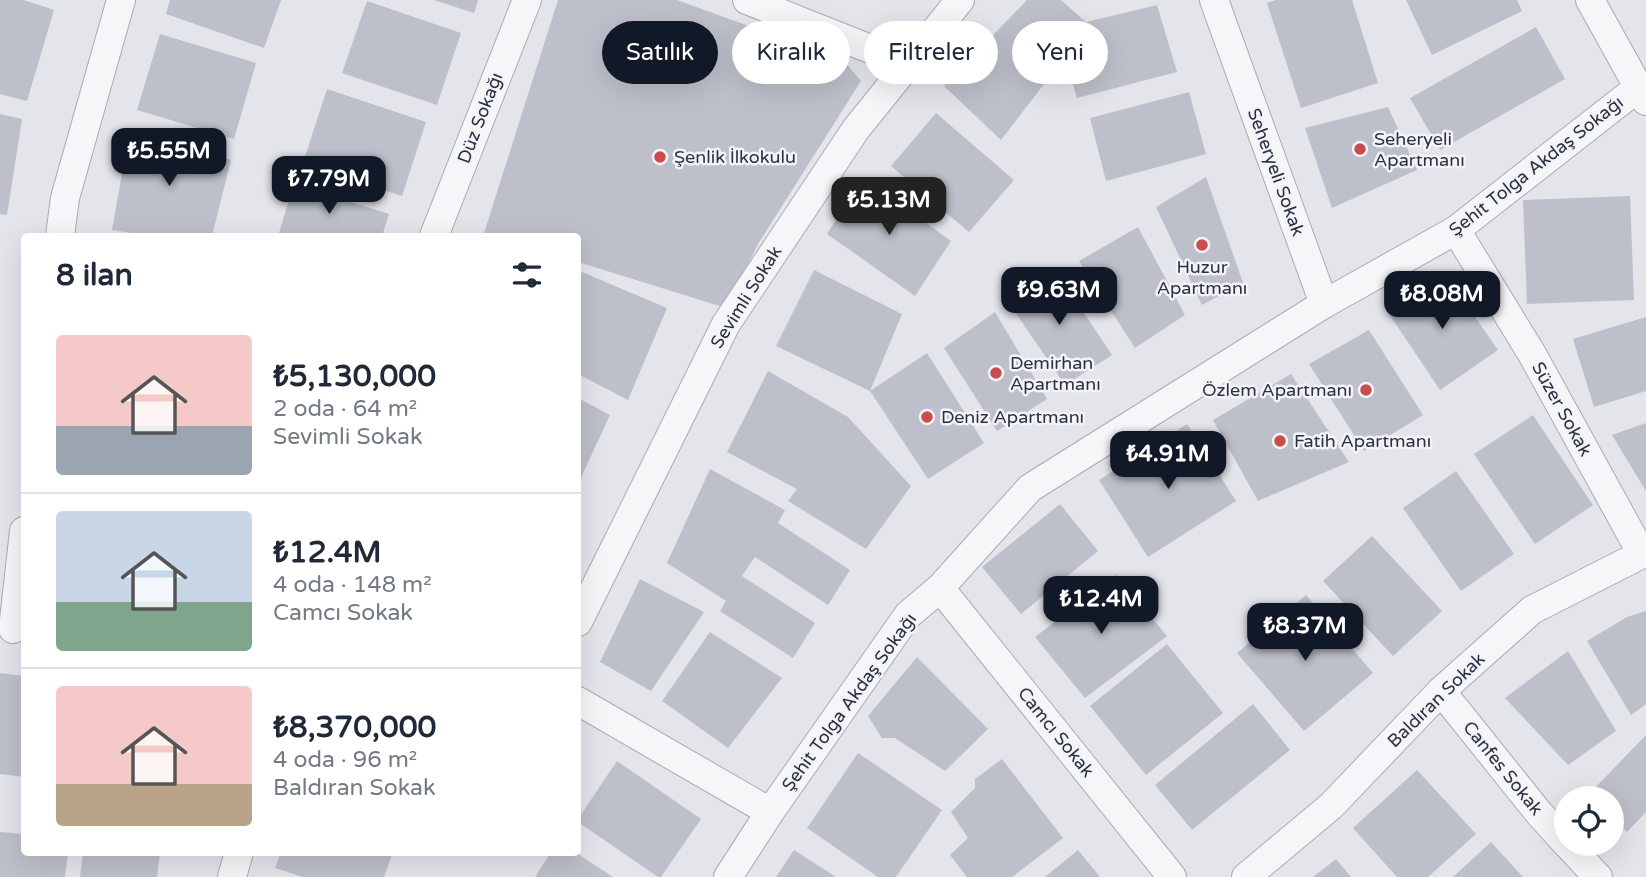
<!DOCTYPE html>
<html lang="tr">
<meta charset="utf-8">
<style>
body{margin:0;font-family:"Varela Round",sans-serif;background:#f2f2f3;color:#1f2937;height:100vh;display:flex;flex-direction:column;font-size:26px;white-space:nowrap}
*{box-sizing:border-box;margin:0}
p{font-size:23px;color:#747a83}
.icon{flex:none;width:38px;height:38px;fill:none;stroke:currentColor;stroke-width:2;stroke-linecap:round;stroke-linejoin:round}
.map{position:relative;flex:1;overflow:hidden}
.details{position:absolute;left:21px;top:233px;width:560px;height:623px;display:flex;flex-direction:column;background:#fff;border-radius:7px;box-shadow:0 7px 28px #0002}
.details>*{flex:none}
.guide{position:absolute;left:602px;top:21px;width:665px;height:63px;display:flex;gap:14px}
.fabs{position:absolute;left:1554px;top:786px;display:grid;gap:14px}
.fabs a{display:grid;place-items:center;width:70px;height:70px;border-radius:50%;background:#fff;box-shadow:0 7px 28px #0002;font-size:35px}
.price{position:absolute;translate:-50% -60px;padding:0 16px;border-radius:14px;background:#111827;color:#fff;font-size:23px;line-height:46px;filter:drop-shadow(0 2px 4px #0008)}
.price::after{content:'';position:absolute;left:50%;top:42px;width:21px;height:16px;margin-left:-10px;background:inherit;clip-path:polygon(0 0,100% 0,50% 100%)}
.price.on{background:#222;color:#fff}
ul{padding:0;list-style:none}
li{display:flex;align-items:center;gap:21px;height:175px;padding:0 35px}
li+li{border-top:2px solid #e0e1e3}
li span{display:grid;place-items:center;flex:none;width:196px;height:140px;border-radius:7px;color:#555}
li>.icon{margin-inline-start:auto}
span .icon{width:84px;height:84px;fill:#fffc;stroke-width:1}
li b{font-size:30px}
h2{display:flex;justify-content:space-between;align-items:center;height:84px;padding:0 35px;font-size:30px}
.tag{padding:0 24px;border-radius:32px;background:#fff;box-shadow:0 7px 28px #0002;font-size:24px;line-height:63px}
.tag.on{background:#111827;color:#fff}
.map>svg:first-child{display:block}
</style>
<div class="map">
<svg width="1646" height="877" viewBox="0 0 1646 877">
<rect width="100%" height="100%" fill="#e3e5eb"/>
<g fill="#bdc0ca">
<path d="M0,0H24L54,10L27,101L0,94Z"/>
<path d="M170,0H281L264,48L166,14Z"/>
<path d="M434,0H478L474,13Z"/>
<path d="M558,0H677L843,60L861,81L758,244L726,308L578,262V236H494L484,233Z"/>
<path d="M1027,0H1061L1086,22L1157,5L1177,72L1077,98L1065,57L1001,140L944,86Z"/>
<path d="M1276,0H1352L1378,83L1301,108L1267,3Z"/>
<path d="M1406,0H1517L1522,11L1432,55Z"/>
<path d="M367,1L461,33L437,105L342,73Z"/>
<path d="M1536,27L1565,79L1440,150L1410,98Z"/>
<path d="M160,34L256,63L234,139L137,110Z"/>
<path d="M327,89L426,122L402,196L303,163Z"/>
<path d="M1189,92L1206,154L1106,181L1090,118Z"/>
<path d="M1388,107L1417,170L1332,208L1305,128Z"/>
<path d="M936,113L1014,180L969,232L891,166Z"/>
<path d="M0,114L22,119L7,215L0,214Z"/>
<path d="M130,128L231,160L212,236H152L112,230Z"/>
<path d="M863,177L951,241L915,296L827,234Z"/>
<path d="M1206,177L1243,283L1202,305L1156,207Z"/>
<path d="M294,184L389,214L382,236H278Z"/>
<path d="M1630,196L1634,300L1527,304L1523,200Z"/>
<path d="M1138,227L1185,315L1135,348L1079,261Z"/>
<path d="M1054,268L1112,355L1065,385L1006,299Z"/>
<path d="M814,270L902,314L870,391L776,346Z"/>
<path d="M582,272L667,308L628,400L578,374V284Z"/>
<path d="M1444,272L1498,350L1440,390L1387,311Z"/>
<path d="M995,312L1047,399L997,431L944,348Z"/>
<path d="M1646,317V391L1594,407L1573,339Z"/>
<path d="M1369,330L1423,415L1364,451L1309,364Z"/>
<path d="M927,353L984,443L928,479L870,391Z"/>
<path d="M768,371L848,417L911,486L866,549L788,501L797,489L727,452Z"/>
<path d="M1291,374L1349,462L1258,501L1213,420Z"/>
<path d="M578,398L610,415L578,484Z"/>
<path d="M1533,415L1593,505L1535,544L1474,454Z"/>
<path d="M1646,423V491L1612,435Z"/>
<path d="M1187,424L1236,501L1148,557L1099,480Z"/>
<path d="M710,469L785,510L778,523L850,570L828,605L755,557L742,576L815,623L793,658L720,611L726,601L667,563Z"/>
<path d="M1456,471L1514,554L1461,591L1403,508Z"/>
<path d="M1060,504L1098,551L1021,614L982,567Z"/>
<path d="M1372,536L1442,611L1393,656L1323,581Z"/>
<path d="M1116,575L1167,636L1085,698L1035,637Z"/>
<path d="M640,579L704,612L651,691L600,662Z"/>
<path d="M1306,595L1373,673L1304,731L1237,653Z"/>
<path d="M1646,611V704L1631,715L1587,641L1627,617Z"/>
<path d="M710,632L782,678L728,748L662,701Z"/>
<path d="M1167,644L1223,713L1146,775L1090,706Z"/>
<path d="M1568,651L1616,731L1568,765L1505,698Z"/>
<path d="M917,657L988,729L945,771L895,738H882L868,716Z"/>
<path d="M0,673L24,676V777L0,774Z"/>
<path d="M1253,704L1290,750L1192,830L1155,785Z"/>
<path d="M1646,735V812L1627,832L1612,818V798H1591L1588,795Z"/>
<path d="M858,753L942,810L896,877H878L807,828Z"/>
<path d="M1002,759L1063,838L1012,877H967L950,855L968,838L951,812L975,788V779Z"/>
<path d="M617,761L701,819L661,877H658L578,822V819Z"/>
<path d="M1417,770L1476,834L1428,877H1397L1353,828Z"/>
<path d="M0,832L24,834V852H68L65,877H0Z"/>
<path d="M1491,842L1523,877H1453Z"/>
<path d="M794,850L836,877H776Z"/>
<path d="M1078,850L1100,877H1045Z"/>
<path d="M83,852H160L157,877H80Z"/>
<path d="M281,852H393L384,877H303L275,868Z"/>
<path d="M551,852H575L613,877H535Z"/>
<path d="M1336,859L1351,877H1313Z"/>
</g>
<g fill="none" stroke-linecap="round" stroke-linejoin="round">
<defs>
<g id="minor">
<path d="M747,0L908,64"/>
<path d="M1214,0L1324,304"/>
<path d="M1590,0L1646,101"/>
<path d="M1456,230L1532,354L1642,554"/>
<path d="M60,236L65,198L121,0"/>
<path d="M434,236L527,0"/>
<path d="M940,588L1172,877"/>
<path d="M578,622L726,324L856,129L960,0"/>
<path d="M13,629L24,531"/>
<path d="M1441,691L1538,812L1566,843"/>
<path d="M578,701L770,812"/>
<path d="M1567,844L1598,877"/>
<path d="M232,877L239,852"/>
<path d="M728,877L770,812L908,615L940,588L1030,488L1324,304L1456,230L1639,87"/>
<path d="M1246,877L1331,806L1441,691L1532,610L1646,552"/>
</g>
</defs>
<use href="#minor" stroke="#a8abb5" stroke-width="30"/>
<use href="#minor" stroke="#f6f6f9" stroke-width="28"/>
</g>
<g fill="#ca4d4d" stroke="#f3f4f8" stroke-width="2.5">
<circle cx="1360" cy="149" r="7"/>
<circle cx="660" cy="157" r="7"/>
<circle cx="1202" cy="245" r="7"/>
<circle cx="996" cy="373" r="7"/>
<circle cx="1366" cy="390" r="7"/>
<circle cx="927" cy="417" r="7"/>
<circle cx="1280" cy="441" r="7"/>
</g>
<g text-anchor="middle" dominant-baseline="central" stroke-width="5" stroke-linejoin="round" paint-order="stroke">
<g font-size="18" fill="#2b3042" stroke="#f3f4f8">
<text transform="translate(480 118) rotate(-69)">Düz Sokağı</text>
<text transform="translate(1536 166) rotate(-38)">Şehit Tolga Akdaş Sokağı</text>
<text transform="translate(1276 172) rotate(70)">Seheryeli Sokak</text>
<text transform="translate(746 297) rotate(-58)">Sevimli Sokak</text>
<text transform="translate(1562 409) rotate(61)">Süzer Sokak</text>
<text transform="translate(1436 700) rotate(-44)">Baldıran Sokak</text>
<text transform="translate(849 702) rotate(-54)">Şehit Tolga Akdaş Sokağı</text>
<text transform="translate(1056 732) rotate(51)">Camcı Sokak</text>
<text transform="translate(1503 768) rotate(51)">Canfes Sokak</text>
</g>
<g font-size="18" fill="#2b3042" stroke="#f3f4f8" text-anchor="start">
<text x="1374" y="139">Seheryeli<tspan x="1374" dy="21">Apartmanı</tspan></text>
<text x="674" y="157">Şenlik İlkokulu</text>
<text x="1202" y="267" text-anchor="middle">Huzur<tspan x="1202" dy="21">Apartmanı</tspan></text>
<text x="1010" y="363">Demirhan<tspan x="1010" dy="21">Apartmanı</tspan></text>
<text x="1352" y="390" text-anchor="end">Özlem Apartmanı</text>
<text x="941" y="417">Deniz Apartmanı</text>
<text x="1294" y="441">Fatih Apartmanı</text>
</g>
</g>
</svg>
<div class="fabs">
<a><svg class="icon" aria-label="locate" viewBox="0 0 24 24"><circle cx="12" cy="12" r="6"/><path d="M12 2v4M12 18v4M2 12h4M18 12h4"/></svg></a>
</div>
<b class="price" style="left:169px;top:188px">₺5.55M</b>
<b class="price" style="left:329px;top:216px">₺7.79M</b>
<b class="price on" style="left:889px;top:237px">₺5.13M</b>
<b class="price" style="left:1059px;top:327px">₺9.63M</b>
<b class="price" style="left:1442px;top:331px">₺8.08M</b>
<b class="price" style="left:1168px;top:491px">₺4.91M</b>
<b class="price" style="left:1101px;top:636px">₺12.4M</b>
<b class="price" style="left:1305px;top:663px">₺8.37M</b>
<div class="guide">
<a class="tag on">Satılık</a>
<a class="tag">Kiralık</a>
<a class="tag">Filtreler</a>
<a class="tag">Yeni</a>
</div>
<section class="details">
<h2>8 ilan<svg class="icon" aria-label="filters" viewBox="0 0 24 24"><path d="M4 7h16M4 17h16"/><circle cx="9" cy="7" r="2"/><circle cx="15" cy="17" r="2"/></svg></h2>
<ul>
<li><span style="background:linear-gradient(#f6c9c9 65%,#9aa5b1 0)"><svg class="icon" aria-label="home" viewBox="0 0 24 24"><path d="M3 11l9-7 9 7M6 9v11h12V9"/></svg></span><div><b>₺5,130,000</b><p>2 oda · 64 m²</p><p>Sevimli Sokak</p></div></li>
<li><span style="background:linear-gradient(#c9d6e8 65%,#7fa58c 0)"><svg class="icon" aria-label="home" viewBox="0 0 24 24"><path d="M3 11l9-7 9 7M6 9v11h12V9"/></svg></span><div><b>₺12.4M</b><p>4 oda · 148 m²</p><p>Camcı Sokak</p></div></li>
<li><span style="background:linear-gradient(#f6c9c9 70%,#b9a48a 0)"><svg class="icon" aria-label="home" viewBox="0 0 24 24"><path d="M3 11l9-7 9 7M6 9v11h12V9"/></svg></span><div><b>₺8,370,000</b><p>4 oda · 96 m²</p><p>Baldıran Sokak</p></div></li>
</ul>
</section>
</div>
